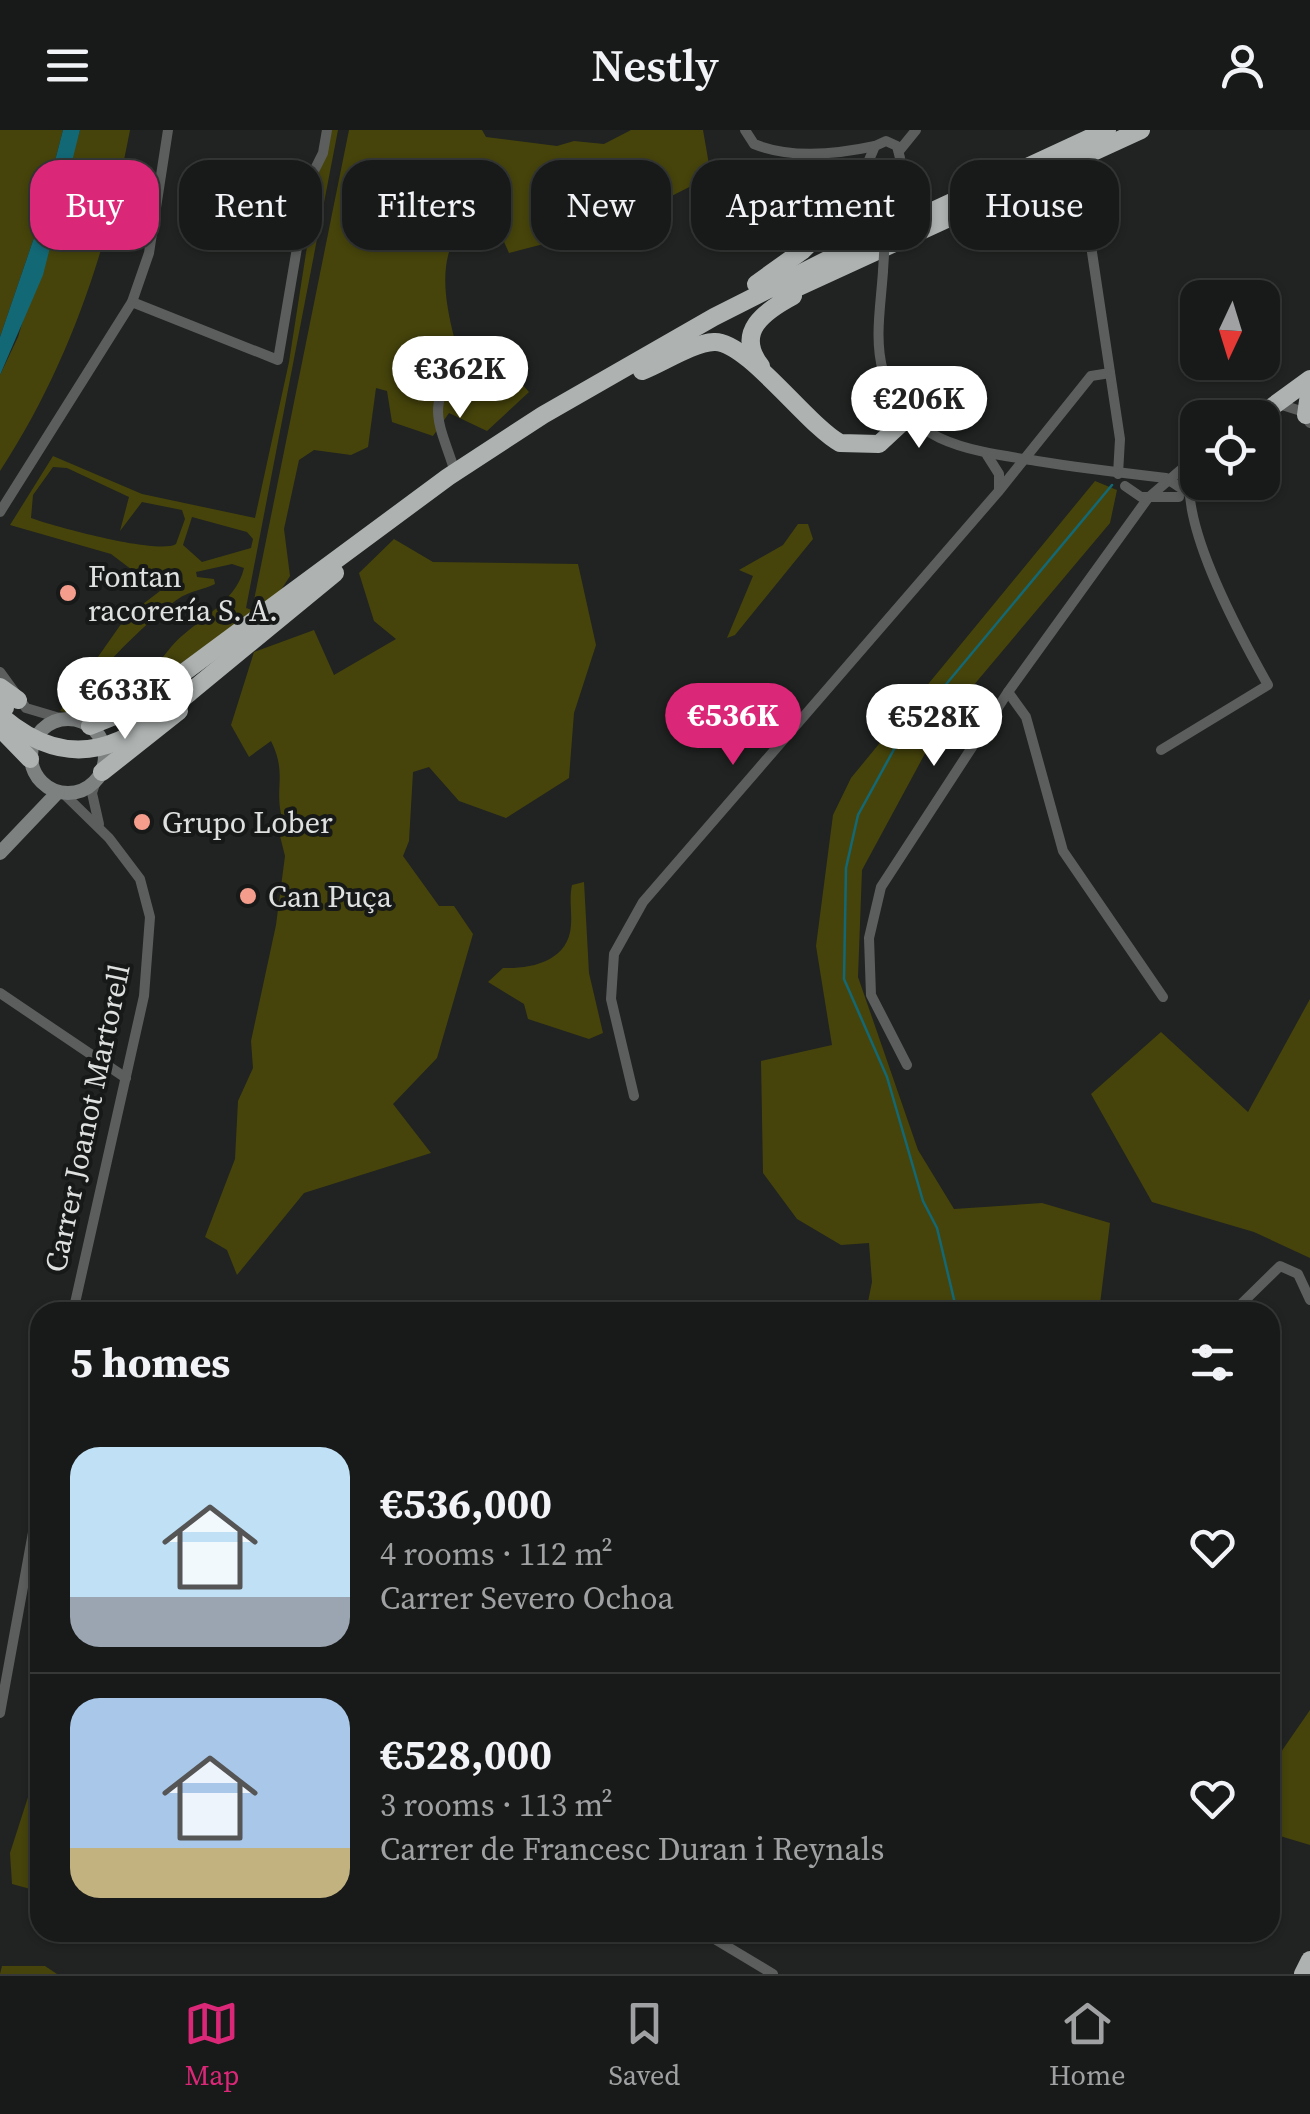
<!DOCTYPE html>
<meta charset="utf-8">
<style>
body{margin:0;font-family:"Source Serif 4",serif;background:#212322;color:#f1f3f6;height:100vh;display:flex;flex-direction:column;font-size:38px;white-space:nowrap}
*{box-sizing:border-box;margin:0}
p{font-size:32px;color:#9fa1a2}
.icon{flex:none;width:55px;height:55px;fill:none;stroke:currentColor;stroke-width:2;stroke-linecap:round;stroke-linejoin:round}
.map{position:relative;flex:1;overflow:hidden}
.sheet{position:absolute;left:30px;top:1172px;width:1250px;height:640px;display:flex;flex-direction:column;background:#181a19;border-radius:30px;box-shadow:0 2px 8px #0004,0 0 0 2px #363838}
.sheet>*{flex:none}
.hud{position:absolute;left:30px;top:30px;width:1250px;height:90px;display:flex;gap:20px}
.needle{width:65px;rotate:184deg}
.tools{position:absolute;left:1180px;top:150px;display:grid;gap:20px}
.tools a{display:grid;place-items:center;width:100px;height:100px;border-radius:20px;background:#181a19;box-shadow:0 2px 8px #0004,0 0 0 2px #363838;font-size:50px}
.price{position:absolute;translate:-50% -85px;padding:0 22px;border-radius:35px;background:#fff;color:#222;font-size:32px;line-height:65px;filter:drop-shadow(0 2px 5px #0008)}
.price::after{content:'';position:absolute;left:50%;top:60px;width:30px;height:22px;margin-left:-15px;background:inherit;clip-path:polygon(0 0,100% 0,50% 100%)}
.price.selected{background:#db2777;color:#fff}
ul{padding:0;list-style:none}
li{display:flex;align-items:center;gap:30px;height:250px;padding:0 40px}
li+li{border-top:2px solid #363838}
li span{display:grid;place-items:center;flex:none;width:280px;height:200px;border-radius:30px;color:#555}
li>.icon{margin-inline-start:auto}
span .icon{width:120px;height:120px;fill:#fffc;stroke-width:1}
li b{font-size:42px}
h2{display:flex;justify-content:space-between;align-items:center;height:120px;padding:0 40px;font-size:42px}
.chip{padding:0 35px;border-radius:30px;background:#181a19;box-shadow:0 2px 8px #0004,0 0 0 2px #363838;font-size:35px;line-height:90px}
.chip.selected{background:#db2777;color:#fff}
header{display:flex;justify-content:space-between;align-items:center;height:130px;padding:0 40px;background:#181a19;font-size:45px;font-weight:600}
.tabs{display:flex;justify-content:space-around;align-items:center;height:140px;border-top:2px solid #363838;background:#181a19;font-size:28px;color:#9fa1a2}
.tabs a{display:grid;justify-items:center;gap:5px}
.tabs .selected{color:#db2777}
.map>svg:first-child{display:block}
</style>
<header><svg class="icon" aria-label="menu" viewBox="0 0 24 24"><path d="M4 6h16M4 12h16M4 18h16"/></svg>Nestly<svg class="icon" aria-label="person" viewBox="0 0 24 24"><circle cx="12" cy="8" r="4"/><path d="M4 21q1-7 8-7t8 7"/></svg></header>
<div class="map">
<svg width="1310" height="1844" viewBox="0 0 1310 1844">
<rect width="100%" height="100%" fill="#202321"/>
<g fill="#46440b" fill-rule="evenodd">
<path d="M0,0H63L38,96L0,207Z"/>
<path d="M80,0H130C107,121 68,237 0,341V245L18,207Z"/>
<path d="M330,0H338L246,478L252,480L349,0H482L486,7L557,16L574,11L604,14L631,0H703L711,46L644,80L592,82L558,92L555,111L509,123L500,103L481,109L478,118L457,104C432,144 453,201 464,244L492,258L502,232L529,262L487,301L449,283L433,306L392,292L387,261L376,258L368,317L351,325L314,320L299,330L284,399L290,446L279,463L103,589L60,581L126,487L160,461L111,424L10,395L53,326L142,364L255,388L289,232L318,46ZM53,337L67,338L129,367L120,401L142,372L182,380L185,389L176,414C159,425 56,397 31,388L33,365ZM192,387L247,402L253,409L251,418L202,432L183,415ZM232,434L244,438C236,474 193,491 171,517C150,542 121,593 80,581C77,555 155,485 178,469C189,461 203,460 215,454L214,449L197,447L196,442Z"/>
<path d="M1095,351L1117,360L1110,393L941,594L862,740L858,847L918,1020L954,1079L1042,1073L1110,1093L1099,1182H866L872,1152L869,1113L841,1115L797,1089L763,1043L761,931L832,915L816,816L833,685L851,648Z"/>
<path d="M798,394H808L813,409L735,505L727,508L753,446L739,440L783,415Z"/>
<path d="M394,409L433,432L578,434L596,515L574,583L569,648L506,688L459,671L429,637L413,642L409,711L403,726L439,776H454L473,804L437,928L393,974L431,1023L304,1063L237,1145L227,1120L205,1107L235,1029L238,971L253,938L251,911L276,795L285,726L278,698L283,691C273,659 288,645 271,611L249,627L231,595L254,522L314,500L334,545L396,509L374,491L359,443Z"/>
<path d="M584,752L589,843L603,903L589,909L528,889L524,874L488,852L503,838C532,839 569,831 571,795C572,781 569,769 572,755Z"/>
<path d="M1310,869V1128L1254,1102L1152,1072L1091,964L1161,902L1248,982Z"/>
<path d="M1310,1580V1715L1270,1703V1638Z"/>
<path d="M30,1661L40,1673V1741L34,1760L12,1754L10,1723Z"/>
<path d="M2,1836H45L57,1844H0Z"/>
</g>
<path fill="#136876" d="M63,0H80L43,145L0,245V207L38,96Z"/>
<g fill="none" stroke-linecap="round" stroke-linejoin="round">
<path stroke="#136876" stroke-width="2.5" d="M957,1182L937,1098L923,1071L887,947L844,849L846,738L858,685L898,612L1112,355"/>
<g stroke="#5c5e5e" stroke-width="10">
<path d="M745,0L754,14C791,29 838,24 875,16"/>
<path d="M886,11L897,16L900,28L893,53L877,61L865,52L866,37L875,16Z"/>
<path d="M899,21L916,0"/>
<path d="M1078,29L1120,309L1118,344"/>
<path d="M886,92L887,59"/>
<path d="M883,141C881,174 874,209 883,241C903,314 973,321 1037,331C1080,338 1123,343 1166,348L1187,362"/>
<path d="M132,172L278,230L308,53L323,23L327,0"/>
<path d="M1256,288L1282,275L1301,281L1310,293"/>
<path d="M987,325L999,344V359"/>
<path d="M455,342C441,296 422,273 462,237"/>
<path d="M1125,356L1141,367H1179"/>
<path d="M0,382L132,172L149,123L168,0"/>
<path d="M0,542L26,578L63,589"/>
<path d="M1008,562L1026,587L1063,721L1163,867"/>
<path d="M1161,620L1268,555C1242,509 1169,378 1195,330"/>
<path d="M96,651L92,663L99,694"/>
<path d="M64,664L109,708L140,749L150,787L144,866L73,1182"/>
<path d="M0,863L126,948"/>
<path d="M907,935L871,865L869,808L881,757L1008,562L1148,368L1198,325"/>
<path d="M634,966L611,869L614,824L643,772L998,362L1091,246L1110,243"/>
<path d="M1233,1182L1280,1136L1298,1144L1310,1170"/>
<path d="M0,1583L40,1364"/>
<path d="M703,1802L773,1844"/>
</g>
<g stroke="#7d8180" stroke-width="14">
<circle cx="68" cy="626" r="37"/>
<path d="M0,723L58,662"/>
</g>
<g stroke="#aeb3b2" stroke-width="18">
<path d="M756,154L802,121L868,57"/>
<path d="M781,165L1141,0"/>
<path d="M761,236C734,202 765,181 793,166"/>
<path d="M642,241C663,233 692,213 714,212C746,210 808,296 840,313L879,314L908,287"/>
<path d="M1269,279L1310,249"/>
<path d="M1306,285L1310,257"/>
<path d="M0,557L18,570"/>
<path d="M189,563L335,443"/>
<path d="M0,573L5,578"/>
<path d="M90,596L137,577L448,347L543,285L714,187L827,130L1107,0"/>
<path d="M0,598L30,629"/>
<path d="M102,642L179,581"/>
<path d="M1303,1844L1310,1830"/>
</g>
<path stroke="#5c5e5e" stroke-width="10" d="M883,141L886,92"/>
<path stroke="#aeb3b2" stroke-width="18" d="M1,586C73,647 126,616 189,563"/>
</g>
<g fill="#f59d8d" stroke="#161918" stroke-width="4">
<circle cx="68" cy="463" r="10"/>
<circle cx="142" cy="692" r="10"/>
<circle cx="248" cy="766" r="10"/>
</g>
<g text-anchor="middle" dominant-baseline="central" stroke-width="8" stroke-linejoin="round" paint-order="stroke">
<g font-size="30" fill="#dfe1e0" stroke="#161918" text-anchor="start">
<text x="88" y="446">Fontan<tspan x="88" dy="34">racorería S. A.</tspan></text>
<text x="162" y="692">Grupo Lober</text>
<text x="268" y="766">Can Puça</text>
</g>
<g font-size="30" fill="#dfe1e0" stroke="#161918">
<text transform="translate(87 988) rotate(-78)">Carrer Joanot Martorell</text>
</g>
</g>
</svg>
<div class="tools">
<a><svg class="needle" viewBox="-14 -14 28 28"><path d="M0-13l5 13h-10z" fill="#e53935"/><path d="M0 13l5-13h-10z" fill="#9fa1a2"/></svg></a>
<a><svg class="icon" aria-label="locate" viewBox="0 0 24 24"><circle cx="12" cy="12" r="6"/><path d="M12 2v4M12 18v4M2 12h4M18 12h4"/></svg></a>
</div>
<b class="price" style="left:460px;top:291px">€362K</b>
<b class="price" style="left:919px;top:321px">€206K</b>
<b class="price" style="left:125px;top:612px">€633K</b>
<b class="price selected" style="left:733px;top:638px">€536K</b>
<b class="price" style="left:934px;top:639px">€528K</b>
<div class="hud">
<a class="chip selected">Buy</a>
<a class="chip">Rent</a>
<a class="chip">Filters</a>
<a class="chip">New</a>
<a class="chip">Apartment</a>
<a class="chip">House</a>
</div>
<section class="sheet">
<h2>5 homes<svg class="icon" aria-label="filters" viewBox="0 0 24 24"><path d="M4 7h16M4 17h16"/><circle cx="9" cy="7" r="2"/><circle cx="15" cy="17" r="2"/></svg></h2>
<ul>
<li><span style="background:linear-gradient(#bfe0f5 75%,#9aa5b1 0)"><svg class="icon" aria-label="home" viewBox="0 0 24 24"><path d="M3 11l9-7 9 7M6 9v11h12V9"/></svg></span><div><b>€536,000</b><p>4 rooms · 112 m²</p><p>Carrer Severo Ochoa</p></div><svg class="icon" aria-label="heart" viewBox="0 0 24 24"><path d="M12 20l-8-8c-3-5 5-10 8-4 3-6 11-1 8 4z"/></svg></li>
<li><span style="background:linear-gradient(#a9c7e8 75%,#c2b280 0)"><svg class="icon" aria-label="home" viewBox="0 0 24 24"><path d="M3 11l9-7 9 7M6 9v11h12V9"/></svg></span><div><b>€528,000</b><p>3 rooms · 113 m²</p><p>Carrer de Francesc Duran i Reynals</p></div><svg class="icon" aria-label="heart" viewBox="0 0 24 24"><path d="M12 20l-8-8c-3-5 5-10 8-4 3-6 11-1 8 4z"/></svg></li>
</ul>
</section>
</div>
<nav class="tabs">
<a class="selected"><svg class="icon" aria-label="map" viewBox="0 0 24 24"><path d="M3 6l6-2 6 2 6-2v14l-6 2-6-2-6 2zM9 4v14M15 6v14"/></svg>Map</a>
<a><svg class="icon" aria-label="saved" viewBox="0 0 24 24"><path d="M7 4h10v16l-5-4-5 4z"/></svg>Saved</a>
<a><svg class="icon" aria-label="home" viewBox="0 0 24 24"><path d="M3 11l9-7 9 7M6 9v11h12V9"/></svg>Home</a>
</nav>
